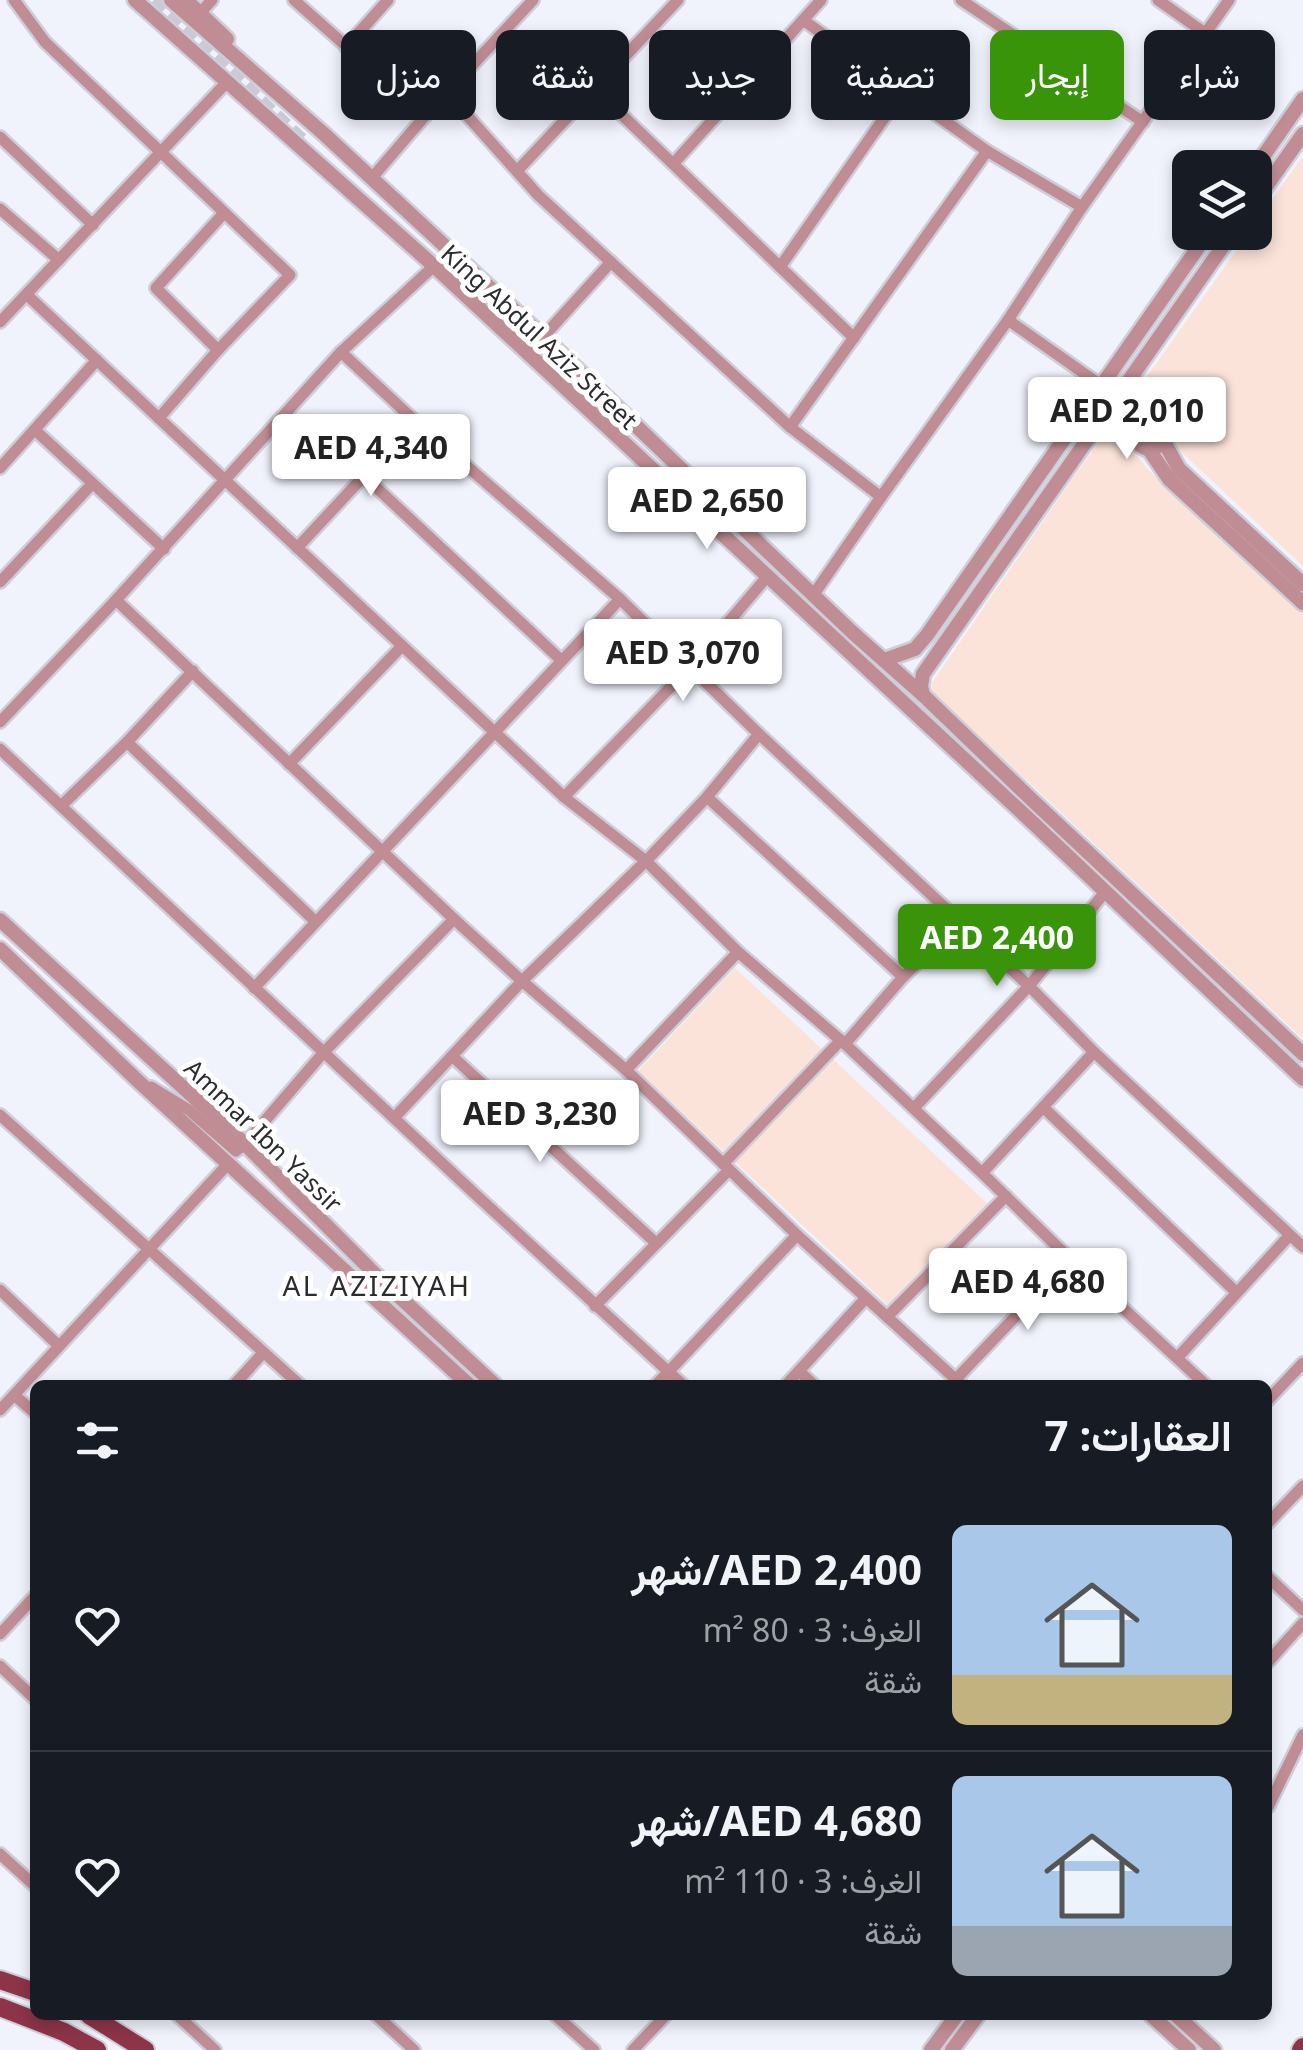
<!DOCTYPE html>
<html lang="ar">
<meta charset="utf-8">
<style>
body{margin:0;font-family:"Noto Sans",Vazirmatn,sans-serif;background:#20242c;color:#f1f3f6;direction:rtl;height:100vh;display:flex;flex-direction:column;font-size:38px;white-space:nowrap}
*{box-sizing:border-box;margin:0}
p{font-size:32px;color:#9ea1a6}
.icon{flex:none;width:55px;height:55px;fill:none;stroke:currentColor;stroke-width:2;stroke-linecap:round;stroke-linejoin:round}
.map{position:relative;flex:1;overflow:hidden;direction:ltr}
.details{position:absolute;left:30px;top:1380px;width:1242px;height:640px;display:flex;flex-direction:column;background:#171b24;border-radius:15px;box-shadow:0 5px 15px #0003;direction:rtl}
.details>*{flex:none}
.hud{position:absolute;left:30px;top:30px;width:1245px;height:90px;direction:rtl;display:flex;gap:20px}
.fabs{position:absolute;left:1172px;top:150px;display:grid;gap:20px}
.fabs a{display:grid;place-items:center;width:100px;height:100px;border-radius:15px;background:#171b24;box-shadow:0 5px 15px #0003;font-size:50px}
.price{position:absolute;translate:-50% -85px;padding:0 22px;border-radius:10px;background:#fff;color:#222;font-size:32px;line-height:65px;filter:drop-shadow(0 2px 5px #0008)}
.price::after{content:'';position:absolute;left:50%;top:60px;width:30px;height:22px;margin-left:-15px;background:inherit;clip-path:polygon(0 0,100% 0,50% 100%)}
.price.on{background:#399409;color:#fff}
ul{padding:0;list-style:none}
li{display:flex;align-items:center;gap:30px;height:250px;padding:0 40px}
li+li{border-top:2px solid #363941}
li span{display:grid;place-items:center;flex:none;width:280px;height:200px;border-radius:15px;color:#555}
li>.icon{margin-inline-start:auto}
span .icon{width:120px;height:120px;fill:#fffc;stroke-width:1}
li b{font-size:42px}
h2{display:flex;justify-content:space-between;align-items:center;height:120px;padding:0 40px;font-size:42px}
.tag{padding:0 35px;border-radius:15px;background:#171b24;box-shadow:0 5px 15px #0003;font-size:35px;line-height:90px}
.tag.on{background:#399409;color:#fff}
.map>svg:first-child{display:block}
</style>
<div class="map">
<svg width="1303" height="2050" viewBox="0 0 1303 2050">
<rect width="100%" height="100%" fill="#f0f2fc"/>
<g fill="#fbe3d9">
<path d="M1303,156V566L1173,444L1182,423L1136,392L1249,233L1255,232V224Z"/>
<path d="M1114,421L1146,468L1303,613V1039L932,692V683L1070,482Z"/>
<path d="M735,968L989,1205L891,1308L638,1071Z"/>
</g>
<g fill="none" stroke-linecap="round" stroke-linejoin="round">
<path stroke="#c9cad3" stroke-width="14" stroke-dasharray="14 7" stroke-linecap="butt" d="M154,0L306,144"/>
<defs>
<g id="minor">
<path d="M14,0L45,42L290,275L218,350L159,418"/>
<path d="M294,0L425,116"/>
<path d="M821,0L803,20L987,151L1082,207"/>
<path d="M961,0L1143,122"/>
<path d="M1158,0L1205,33"/>
<path d="M200,13L212,0"/>
<path d="M346,47L388,0"/>
<path d="M595,89L854,338"/>
<path d="M447,93L538,195L790,427L881,497"/>
<path d="M0,137L93,225"/>
<path d="M673,164L803,20"/>
<path d="M517,171L678,0"/>
<path d="M371,179L425,116L533,0"/>
<path d="M0,209L59,260"/>
<path d="M780,267L903,91"/>
<path d="M27,295L564,797L646,861L738,952L845,1044L982,1173L1070,1259L1206,1385"/>
<path d="M1008,320L1102,386"/>
<path d="M0,322L227,82"/>
<path d="M543,337L611,262"/>
<path d="M218,350L156,288L224,213"/>
<path d="M341,352L415,421L620,599L759,734L1029,986L1094,1052L1303,1247"/>
<path d="M790,427L987,151"/>
<path d="M36,431L164,549"/>
<path d="M0,468L97,360"/>
<path d="M364,476L561,660"/>
<path d="M297,548L415,421"/>
<path d="M0,582L92,484"/>
<path d="M814,594L881,497L1008,320L1082,207L1229,0"/>
<path d="M116,600L454,919L522,981L626,1070L797,1235L962,1385"/>
<path d="M0,722L116,600L341,352L434,266"/>
<path d="M127,742L316,922"/>
<path d="M0,749L475,1194L683,1385"/>
<path d="M289,764L402,646"/>
<path d="M564,797L691,666L766,578"/>
<path d="M707,797L903,977"/>
<path d="M61,806L127,742L193,671"/>
<path d="M254,988L620,599"/>
<path d="M845,1044L903,977L958,922"/>
<path d="M452,1056L656,1243"/>
<path d="M626,1070L738,952"/>
<path d="M151,1087L189,1110L236,1151L245,1144L324,1052L454,919"/>
<path d="M1043,1107L1236,1292"/>
<path d="M914,1108L1029,986L1105,892"/>
<path d="M0,1115L300,1385"/>
<path d="M394,1118L522,981L646,861L707,797L759,734"/>
<path d="M723,1164L841,1040"/>
<path d="M982,1173L1094,1052"/>
<path d="M0,1290L59,1346"/>
<path d="M595,1306L729,1170"/>
<path d="M887,1317L1006,1196"/>
<path d="M1178,1357L1289,1236"/>
<path d="M799,1371L814,1385"/>
<path d="M956,1379L1070,1259"/>
<path d="M234,1385L263,1353"/>
<path d="M656,1385L797,1235"/>
<path d="M786,1385L865,1299"/>
<path d="M14,1395L35,1413"/>
<path d="M1268,1400L1303,1363"/>
<path d="M0,1410L228,1164"/>
<path d="M1268,1523L1303,1486"/>
<path d="M1268,1577L1303,1610"/>
<path d="M0,1634L35,1596"/>
<path d="M1268,1662L1303,1623"/>
<path d="M0,1666L35,1699"/>
<path d="M1268,1807L1303,1735"/>
<path d="M0,1854L35,1886"/>
<path d="M177,2015L215,2050"/>
<path d="M376,2015L414,2050"/>
<path d="M555,2015L594,2050"/>
<path d="M633,2050L666,2015"/>
</g>
<g id="tertiary">
<path d="M135,0L434,266L1032,822L1303,1079"/>
<path d="M171,0L324,134L543,337L853,633L923,695L1031,799L1303,1054"/>
<path d="M186,0L227,39"/>
<path d="M1255,168L1303,99"/>
<path d="M1255,202L1303,134"/>
<path d="M1129,382V396L1155,419"/>
<path d="M1102,418C1118,413 1125,417 1138,426"/>
<circle cx="1150" cy="434" r="15"/>
<path d="M1163,440L1179,469L1303,584"/>
<path d="M1148,448L1169,479L1303,603"/>
<path d="M884,660L915,649L927,635L1209,232"/>
<path d="M923,695L921,686L923,674L1233,232"/>
<path d="M0,920L245,1144L379,1278L495,1385"/>
<path d="M0,949L138,1081L469,1385"/>
<path d="M1151,2015L1189,2050"/>
<path d="M1176,2015L1214,2050"/>
<path d="M931,2050L957,2015"/>
<path d="M952,2050L978,2015"/>
</g>
<g id="primary">
<path d="M0,1980L35,1992"/>
<path d="M0,2007L64,2032L97,2050"/>
<path d="M89,2015L145,2050"/>
<path d="M1301,2050L1303,2047"/>
</g>
</defs>
<use href="#minor" stroke="#cdced7" stroke-width="16"/>
<use href="#tertiary" stroke="#cdced7" stroke-width="19"/>
<use href="#primary" stroke="#cdced7" stroke-width="22"/>
<use href="#minor" stroke="#c18d94" stroke-width="11"/>
<use href="#tertiary" stroke="#c18d94" stroke-width="14"/>
<use href="#primary" stroke="#8d3448" stroke-width="18"/>
</g>
<g text-anchor="middle" dominant-baseline="central" stroke-width="10" stroke-linejoin="round" paint-order="stroke">
<g font-size="25" fill="#2b2c30" stroke="#fff">
<text transform="translate(540 336) rotate(43)">King Abdul Aziz Street</text>
<text transform="translate(264 1135) rotate(44)">Ammar Ibn Yassir</text>
</g>
<g font-size="28" letter-spacing="2.5" fill="#2b2c30" stroke="#fff">
<text x="377" y="1285">AL AZIZIYAH</text>
</g>
</g>
</svg>
<div class="fabs">
<a><svg class="icon" aria-label="layers" viewBox="0 0 24 24"><path d="M12 4l9 5-9 5-9-5zM3 14l9 5 9-5"/></svg></a>
</div>
<b class="price" style="left:1127px;top:462px">AED 2,010</b>
<b class="price" style="left:371px;top:499px">AED 4,340</b>
<b class="price" style="left:707px;top:552px">AED 2,650</b>
<b class="price" style="left:683px;top:704px">AED 3,070</b>
<b class="price on" style="left:997px;top:989px">AED 2,400</b>
<b class="price" style="left:540px;top:1165px">AED 3,230</b>
<b class="price" style="left:1028px;top:1333px">AED 4,680</b>
<div class="hud">
<a class="tag">شراء</a>
<a class="tag on">إيجار</a>
<a class="tag">تصفية</a>
<a class="tag">جديد</a>
<a class="tag">شقة</a>
<a class="tag">منزل</a>
</div>
<section class="details">
<h2>العقارات: 7<svg class="icon" aria-label="filters" viewBox="0 0 24 24"><path d="M4 7h16M4 17h16"/><circle cx="9" cy="7" r="2"/><circle cx="15" cy="17" r="2"/></svg></h2>
<ul>
<li><span style="background:linear-gradient(#a9c7e8 75%,#c2b280 0)"><svg class="icon" aria-label="home" viewBox="0 0 24 24"><path d="M3 11l9-7 9 7M6 9v11h12V9"/></svg></span><div><b>AED 2,400/شهر</b><p>الغرف: 3 · 80 m²</p><p>شقة</p></div><svg class="icon" aria-label="heart" viewBox="0 0 24 24"><path d="M12 20l-8-8c-3-5 5-10 8-4 3-6 11-1 8 4z"/></svg></li>
<li><span style="background:linear-gradient(#a9c7e8 75%,#9aa5b1 0)"><svg class="icon" aria-label="home" viewBox="0 0 24 24"><path d="M3 11l9-7 9 7M6 9v11h12V9"/></svg></span><div><b>AED 4,680/شهر</b><p>الغرف: 3 · 110 m²</p><p>شقة</p></div><svg class="icon" aria-label="heart" viewBox="0 0 24 24"><path d="M12 20l-8-8c-3-5 5-10 8-4 3-6 11-1 8 4z"/></svg></li>
</ul>
</section>
</div>
